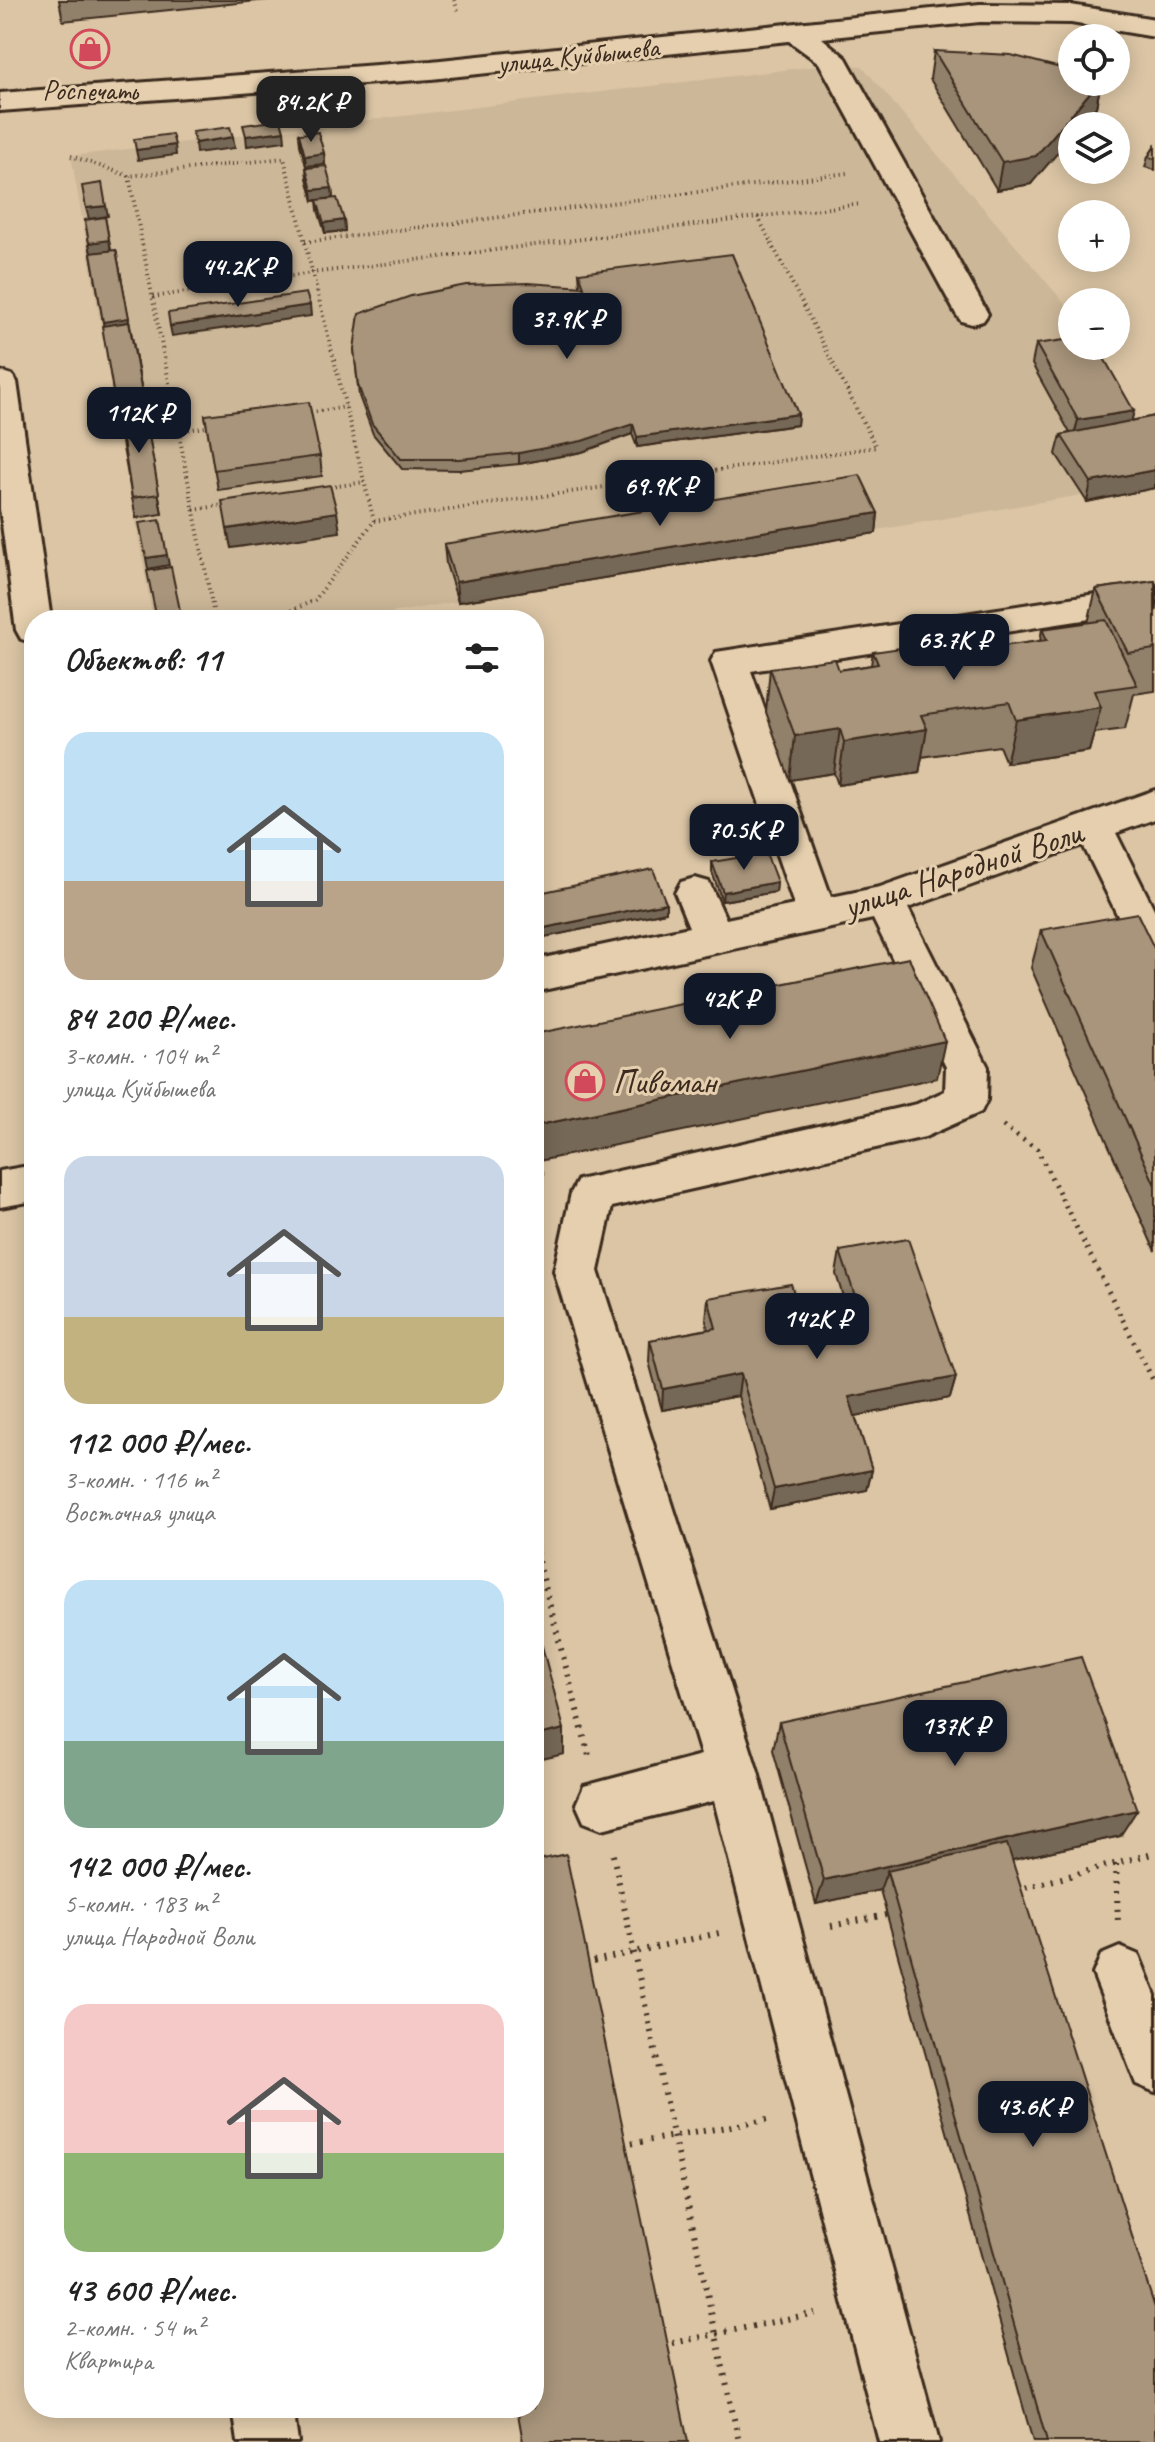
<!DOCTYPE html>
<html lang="ru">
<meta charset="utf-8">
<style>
body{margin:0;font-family:Caveat,sans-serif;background:#f6f6f6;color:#222;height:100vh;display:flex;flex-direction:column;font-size:30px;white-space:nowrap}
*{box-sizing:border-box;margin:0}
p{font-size:26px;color:#767676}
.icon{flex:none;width:44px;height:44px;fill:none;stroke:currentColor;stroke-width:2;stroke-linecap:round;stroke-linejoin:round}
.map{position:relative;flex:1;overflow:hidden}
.panel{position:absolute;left:24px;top:610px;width:520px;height:1808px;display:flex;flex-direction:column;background:#fff;border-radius:32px;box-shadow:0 4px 20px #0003}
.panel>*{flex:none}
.fabs{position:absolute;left:1058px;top:24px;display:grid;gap:16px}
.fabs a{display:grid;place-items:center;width:72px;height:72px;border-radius:50%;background:#fff;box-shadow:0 4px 20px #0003;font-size:40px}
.price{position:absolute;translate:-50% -68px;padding:0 18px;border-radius:16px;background:#111827;color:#fff;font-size:26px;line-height:52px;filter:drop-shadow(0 2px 4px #0008)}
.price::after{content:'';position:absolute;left:50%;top:48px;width:24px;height:18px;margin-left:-12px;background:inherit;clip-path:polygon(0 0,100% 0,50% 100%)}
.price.current{background:#222;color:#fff}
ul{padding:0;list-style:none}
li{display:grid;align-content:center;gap:16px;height:424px;padding:0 40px}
li span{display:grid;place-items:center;height:248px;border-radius:24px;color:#555}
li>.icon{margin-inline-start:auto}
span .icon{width:144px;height:144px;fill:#fffc;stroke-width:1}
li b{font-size:34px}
h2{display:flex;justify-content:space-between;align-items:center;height:96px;padding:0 40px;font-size:34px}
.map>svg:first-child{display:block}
</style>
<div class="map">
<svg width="1155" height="2442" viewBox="0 0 1155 2442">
<rect width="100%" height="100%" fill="#dbc5a5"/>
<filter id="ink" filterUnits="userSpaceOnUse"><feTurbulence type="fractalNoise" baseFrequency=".0125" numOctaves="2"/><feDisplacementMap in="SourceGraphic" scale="16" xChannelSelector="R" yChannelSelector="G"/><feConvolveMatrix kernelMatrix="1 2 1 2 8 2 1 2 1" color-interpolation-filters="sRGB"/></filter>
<g filter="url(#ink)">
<path fill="#ccb798" d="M833,64L862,66L1072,312V346H1099L1087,356L1155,488L1087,502L1082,495L349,620H153L71,156Z"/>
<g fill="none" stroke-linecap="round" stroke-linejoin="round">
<defs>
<g id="minor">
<path d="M980,4L1071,5L1155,19V37L1071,23L980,22L822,38L846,58L988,314L983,321L972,324L961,321L956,314L819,63L789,41L431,79L0,111V93L431,61Z"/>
<path d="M1155,585V609L751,671L831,897L880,887L1155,790V819L1116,833L1155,911V968L1141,963L1083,845L908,908L988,1067L987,1100L981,1112L925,1137L612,1207L598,1271L758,1772L939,2442H879L714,1801L602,1829L584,1822L576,1804L584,1786L701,1755L554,1271L571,1193L578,1180L917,1104L945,1091L946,1067L873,919L534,992V960L689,927L675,893L681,882L695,878L709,882L726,919L794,905L711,661L716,652Z"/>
<path d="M34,1165V1201L0,1207V1171Z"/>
<path d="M1120,1947L1139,1955L1155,1995V2092L1136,2084L1093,1974L1101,1955Z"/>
</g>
<g id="major">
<path d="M0,371L12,375L17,382L51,620H34V643L21,639L16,630L0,509Z"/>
<path d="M233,2408H293L298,2442H238Z"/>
</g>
</defs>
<use href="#minor" stroke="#3b2a1e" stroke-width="6"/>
<use href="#major" stroke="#3b2a1e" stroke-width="6"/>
<g stroke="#3b2a1e" stroke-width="4" stroke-dasharray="1 4" stroke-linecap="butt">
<path d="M454,0L458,11"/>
<path d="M71,156L129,176L284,158L374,521L315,600L270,620"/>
<path d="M129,176L215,620"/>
<path d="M305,242L847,173"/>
<path d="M153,297L312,273L861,204"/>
<path d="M306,413L346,407"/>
<path d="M179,431L213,426"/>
<path d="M325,488L364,482"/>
<path d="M194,510L229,504"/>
<path d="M374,521L876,447L758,217"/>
</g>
<g stroke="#3b2a1e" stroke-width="5" stroke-dasharray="2 6" stroke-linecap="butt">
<path d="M1003,1126L1037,1149L1155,1384"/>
<path d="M534,1174L549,1171"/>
</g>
<g stroke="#3b2a1e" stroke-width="6" stroke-dasharray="2 7" stroke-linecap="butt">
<path d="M534,1544L589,1756"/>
<path d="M534,1820L550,1816"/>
<path d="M613,1855L739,2442"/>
<path d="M1116,1864L1118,1923"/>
<path d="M1017,1890L1155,1853"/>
<path d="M831,1926L886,1915"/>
<path d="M585,1963L719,1933"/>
<path d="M623,2145L767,2120"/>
<path d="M664,2345L815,2313"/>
</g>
<use href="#minor" fill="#e5cfae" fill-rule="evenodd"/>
<use href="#major" fill="#e5cfae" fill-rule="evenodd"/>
</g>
<g fill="#91806a" stroke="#3b2a1e" stroke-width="2">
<path d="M59,0H268L63,21Z"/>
<path d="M934,51L1072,82H1101L1096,107L1080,126H1072L1031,184L997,190L930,79Z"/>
<path d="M299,134L324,153L325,164L306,166L300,145Z"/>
<path d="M1155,146V170L1145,167L1148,157Z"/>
<path d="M306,168L332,188L333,198L344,220L345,231L325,233L318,210L317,200L313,201L307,178Z"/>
<path d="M105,217L111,251L116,250L147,419H146L162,514L136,518L132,498L115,403L104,326L85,220Z"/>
<path d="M579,273L798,414L797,425L637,447L632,434L582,452L519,464L459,470L402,469L373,434L359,396L354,349L580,287Z"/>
<path d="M1036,344L1134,411L1131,421L1155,416V488L1087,502L1056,454L1061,435L1070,433L1032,364Z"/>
<path d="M205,415L320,456L322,476L218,490Z"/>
<path d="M878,513L876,533L458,602L446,564L444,544Z"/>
<path d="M1155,581V691L1134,694L1125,729L1094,733L1089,751L1006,763L999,746L922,757L919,773L838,785L834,773L790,780L766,712L770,668L839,670L871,665L873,652L1003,646L1040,641L1042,629L1088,623L1096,589Z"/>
<path d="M712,862L777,882L776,892L722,901L712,872Z"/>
<path d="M534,894L666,903V912L540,938L534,921Z"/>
<path d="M1041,930L1155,950V1251L1031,968Z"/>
<path d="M840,1251L956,1377L950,1398L855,1416L872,1470L867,1490L770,1509L738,1396L662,1410L649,1362L650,1340L708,1329L706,1321L708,1298L804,1324L849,1316L836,1274Z"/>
<path d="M779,1722L1120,1836L1012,1860L1155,2442H1033L880,1890L816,1904L773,1750Z"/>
</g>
<g fill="#766856" stroke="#3b2a1e" stroke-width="2">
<path d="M97,52L99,62L84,64L82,54Z"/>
<path d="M1099,82H1101L1096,107L1080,126H1072V136L1031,184L997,190L1002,162Z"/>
<path d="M284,131L285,141L247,146L246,136Z"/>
<path d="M233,137L235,148L196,153L195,143Z"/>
<path d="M175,145L176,155L138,160L136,150Z"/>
<path d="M324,153L325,164L306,166L305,156Z"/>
<path d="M332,188L333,198L313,201L312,190Z"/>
<path d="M106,206L108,216L89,219L86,208Z"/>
<path d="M344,220L345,231L325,233L324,223Z"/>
<path d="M109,240L111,251L91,253L89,243Z"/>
<path d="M116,250L147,419H146L162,514L146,419L119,423L115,403L103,322Z"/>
<path d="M310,305L311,316L172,336L170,326Z"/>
<path d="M1134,411L1129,431L1073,440L1078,420Z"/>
<path d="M798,414L797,425L637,447V437Z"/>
<path d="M633,424L632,434L582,452L519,464V453Z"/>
<path d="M1155,470V488L1087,502L1091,482Z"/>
<path d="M337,512L340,532L231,548L227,529Z"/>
<path d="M878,513L876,533L458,602L456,582Z"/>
<path d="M167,555L169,565L148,569L146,558Z"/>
<path d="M1101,707L1089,751L1006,763L1016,720Z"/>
<path d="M840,729L834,773L790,780L795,736Z"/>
<path d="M927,729L919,773L838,785L844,742Z"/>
<path d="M777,882L776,892L722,901L723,892Z"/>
<path d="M666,903V912L540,938L539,929Z"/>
<path d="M945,1041L937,1078L534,1162V1126Z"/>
<path d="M741,1374L738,1396L662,1410L663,1389Z"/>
<path d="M956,1377L950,1398L845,1418L849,1397Z"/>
<path d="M872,1470L867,1490L770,1509L774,1489Z"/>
<path d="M564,1729V1754L534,1761V1736Z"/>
<path d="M1137,1810L1120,1836L891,1887L887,1871L880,1890L816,1904L824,1880Z"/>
</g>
<g fill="#a9957b" stroke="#3b2a1e" stroke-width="2">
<path d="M95,32L96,43L82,44L81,33Z"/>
<path d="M96,44L97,52L82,54L81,46Z"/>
<path d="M934,51L1011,55L1072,71V82H1099L1036,156L1002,162Z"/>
<path d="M281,120L284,131L246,136L243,125Z"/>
<path d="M230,127L233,137L195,143L192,132Z"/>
<path d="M318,132L324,153L305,156L299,134Z"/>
<path d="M172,134L175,145L136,150L134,139Z"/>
<path d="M1155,146V159L1148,157Z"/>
<path d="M326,166L332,188L312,190L306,168Z"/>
<path d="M102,183L106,206L86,208L82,186Z"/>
<path d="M337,198L344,220L324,223L317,200Z"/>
<path d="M105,217L109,240L89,243L85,220Z"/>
<path d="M116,250L129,318L103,322L91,253Z"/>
<path d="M732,254L798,414L637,437L633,424L582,441L519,453L459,459H401L372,424L358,385L354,349L359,314L411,296L466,285L528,283L584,287L579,273Z"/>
<path d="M306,293L310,305L170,326L168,313Z"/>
<path d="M129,322L143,399L115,403L102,326Z"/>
<path d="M1072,339V346H1097L1134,411L1078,420L1036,344Z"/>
<path d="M309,402L320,456L214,470L205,415Z"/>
<path d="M145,412L159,494L132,498L119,415Z"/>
<path d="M1155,416V470L1091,482L1061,435Z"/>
<path d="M860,475L878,513L456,582L444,544Z"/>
<path d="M330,485L337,512L227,529L222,501Z"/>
<path d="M160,520L167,555L146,558L139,523Z"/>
<path d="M171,567L182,620H157L147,571Z"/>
<path d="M1155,581V649L1128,653L1096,589Z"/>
<path d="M1106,620L1137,685L1094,691L1101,707L1016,720L1009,702L921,715L927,729L844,742L840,729L795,736L770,668L835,659L839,670L860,667L878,664L873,652L997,634L1003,646L1047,640L1042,629Z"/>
<path d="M766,853L777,882L723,892L712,862Z"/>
<path d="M653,869L666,903L539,929L534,912V894Z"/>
<path d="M1137,913L1155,950V1185L1041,930Z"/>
<path d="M909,958L945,1041L534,1126V1034Z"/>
<path d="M908,1239L956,1377L849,1397L872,1470L774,1489L741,1374L663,1389L650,1340L716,1328L708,1298L791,1284L804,1324L861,1314L840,1251Z"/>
<path d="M534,1616L564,1729L534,1736Z"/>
<path d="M1081,1657L1137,1810L824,1880L779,1722Z"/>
<path d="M1007,1844L1155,2308V2442H1047L887,1871Z"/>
<path d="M566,1854L688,2442H523L517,2408H534V1861Z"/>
</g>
</g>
<defs>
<symbol id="shop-ring" viewBox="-11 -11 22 22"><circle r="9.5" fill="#e5cfae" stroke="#d1495b" stroke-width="1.5"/><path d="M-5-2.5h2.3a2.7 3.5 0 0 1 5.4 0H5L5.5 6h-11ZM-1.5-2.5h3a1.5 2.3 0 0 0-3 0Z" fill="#d1495b"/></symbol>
</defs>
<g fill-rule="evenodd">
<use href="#shop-ring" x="68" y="27" width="44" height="44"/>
<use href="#shop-ring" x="563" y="1059" width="44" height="44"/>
</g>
<g text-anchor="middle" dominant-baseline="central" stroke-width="6" stroke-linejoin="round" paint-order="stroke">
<g font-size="28" fill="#3b2a1e" stroke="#e5cfae">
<text transform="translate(578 55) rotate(-6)">улица Куйбышева</text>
</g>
<g font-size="28" fill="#3b2a1e" stroke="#e5cfae">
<text x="90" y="90">Роспечать</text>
</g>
<g font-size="34" fill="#3b2a1e" stroke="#e5cfae">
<text transform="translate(963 869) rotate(-18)">улица Народной Воли</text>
</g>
<g font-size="34" fill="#3b2a1e" stroke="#e5cfae" text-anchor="start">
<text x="613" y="1081">Пивоман</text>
</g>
</g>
</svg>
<div class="fabs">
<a><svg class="icon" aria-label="locate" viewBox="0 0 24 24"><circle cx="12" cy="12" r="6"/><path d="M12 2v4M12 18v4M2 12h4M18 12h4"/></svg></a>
<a><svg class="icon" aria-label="layers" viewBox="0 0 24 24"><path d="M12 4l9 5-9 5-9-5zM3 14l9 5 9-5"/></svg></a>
<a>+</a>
<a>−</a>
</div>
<b class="price current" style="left:311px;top:144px">84.2K ₽</b>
<b class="price" style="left:238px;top:309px">44.2K ₽</b>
<b class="price" style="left:567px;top:361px">37.9K ₽</b>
<b class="price" style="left:139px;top:455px">112K ₽</b>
<b class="price" style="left:660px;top:528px">69.9K ₽</b>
<b class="price" style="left:954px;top:682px">63.7K ₽</b>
<b class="price" style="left:744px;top:872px">70.5K ₽</b>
<b class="price" style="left:730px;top:1041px">42K ₽</b>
<b class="price" style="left:817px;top:1361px">142K ₽</b>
<b class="price" style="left:955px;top:1768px">137K ₽</b>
<b class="price" style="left:1033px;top:2149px">43.6K ₽</b>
<section class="panel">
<h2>Объектов: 11<svg class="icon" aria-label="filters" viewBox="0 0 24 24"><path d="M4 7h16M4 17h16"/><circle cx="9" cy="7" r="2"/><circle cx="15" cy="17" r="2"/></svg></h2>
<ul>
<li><span style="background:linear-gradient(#bfe0f5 60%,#b9a48a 0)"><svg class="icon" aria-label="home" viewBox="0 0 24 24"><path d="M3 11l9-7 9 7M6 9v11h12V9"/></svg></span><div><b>84 200 ₽/мес.</b><p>3-комн. · 104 m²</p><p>улица Куйбышева</p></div></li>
<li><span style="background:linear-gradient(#c9d6e8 65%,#c2b280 0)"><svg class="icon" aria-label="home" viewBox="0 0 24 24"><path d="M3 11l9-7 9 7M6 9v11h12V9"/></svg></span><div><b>112 000 ₽/мес.</b><p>3-комн. · 116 m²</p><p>Восточная улица</p></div></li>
<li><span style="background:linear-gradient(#bfe0f5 65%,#7fa58c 0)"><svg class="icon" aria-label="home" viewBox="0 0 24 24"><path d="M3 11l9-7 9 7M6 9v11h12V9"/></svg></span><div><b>142 000 ₽/мес.</b><p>5-комн. · 183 m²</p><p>улица Народной Воли</p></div></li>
<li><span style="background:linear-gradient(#f6c9c9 60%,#8fb573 0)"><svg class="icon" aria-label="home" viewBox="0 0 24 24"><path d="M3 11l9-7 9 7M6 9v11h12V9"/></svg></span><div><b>43 600 ₽/мес.</b><p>2-комн. · 54 m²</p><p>Квартира</p></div></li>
</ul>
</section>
</div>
